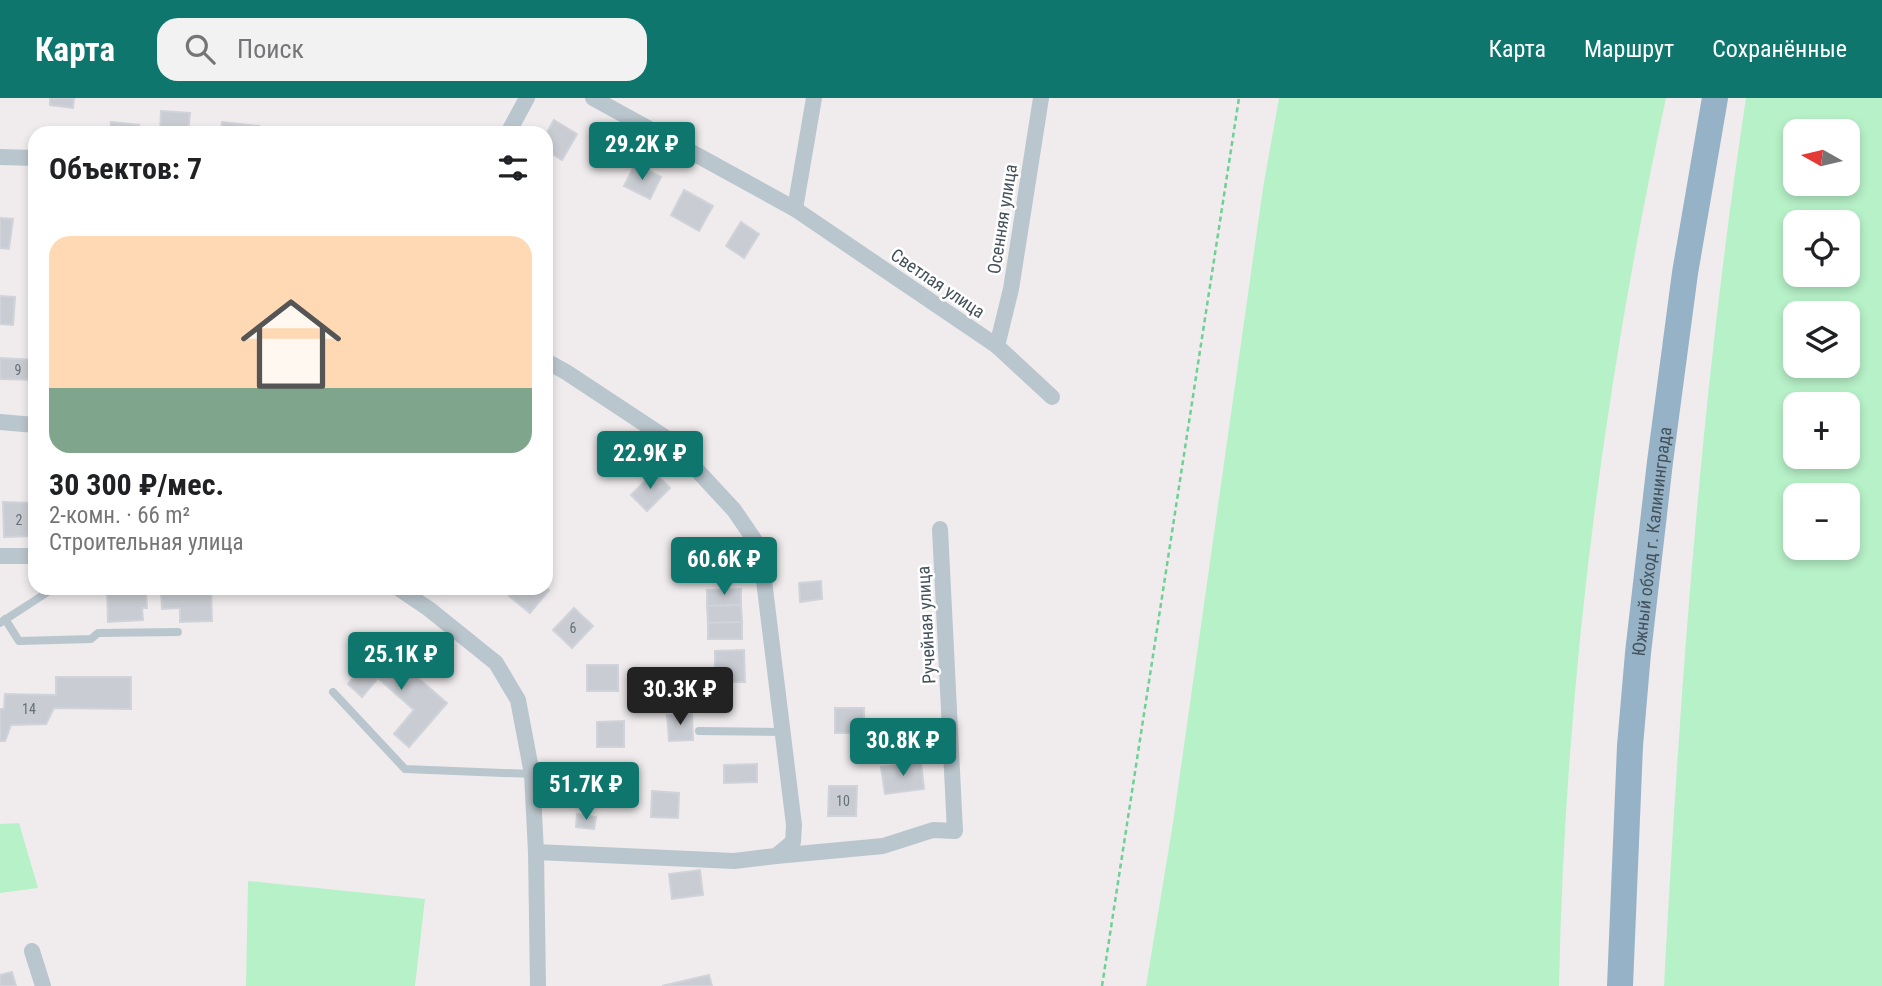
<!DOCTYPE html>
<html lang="ru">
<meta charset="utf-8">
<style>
body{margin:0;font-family:"Roboto Condensed",sans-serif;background:#f2f2f2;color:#202124;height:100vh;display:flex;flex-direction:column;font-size:26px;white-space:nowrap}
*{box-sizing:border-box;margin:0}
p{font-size:23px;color:#757577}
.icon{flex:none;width:38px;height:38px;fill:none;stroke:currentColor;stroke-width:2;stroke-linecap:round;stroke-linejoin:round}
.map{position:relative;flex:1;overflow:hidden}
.panel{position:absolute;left:28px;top:28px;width:525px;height:469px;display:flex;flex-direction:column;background:#fff;border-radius:21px;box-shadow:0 4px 10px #0003}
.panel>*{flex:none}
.needle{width:46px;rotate:278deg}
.buttons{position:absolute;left:1783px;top:21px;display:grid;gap:14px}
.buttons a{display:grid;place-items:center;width:77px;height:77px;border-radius:14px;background:#fff;box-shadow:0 4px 10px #0003;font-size:35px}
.price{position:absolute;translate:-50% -60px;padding:0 16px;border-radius:7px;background:#0f766e;color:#fff;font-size:23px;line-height:46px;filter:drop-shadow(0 2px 4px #0008)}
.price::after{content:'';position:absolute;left:50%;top:42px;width:21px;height:16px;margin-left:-10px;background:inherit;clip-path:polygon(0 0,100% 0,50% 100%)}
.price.selected{background:#222;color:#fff}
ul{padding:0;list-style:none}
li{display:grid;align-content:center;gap:14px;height:371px;padding:0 21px}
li+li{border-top:2px solid #e0e0e0}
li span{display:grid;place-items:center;height:217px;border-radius:21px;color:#555}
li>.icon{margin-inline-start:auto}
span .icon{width:126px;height:126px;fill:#fffc;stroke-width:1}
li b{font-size:30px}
h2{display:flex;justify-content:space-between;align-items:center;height:84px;padding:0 21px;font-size:30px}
header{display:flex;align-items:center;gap:42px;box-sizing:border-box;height:98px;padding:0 35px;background:#0f766e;color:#fff}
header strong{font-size:33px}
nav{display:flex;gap:38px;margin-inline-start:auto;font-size:24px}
.search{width:490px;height:63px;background:#f2f2f2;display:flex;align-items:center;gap:18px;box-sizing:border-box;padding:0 24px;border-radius:21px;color:#757577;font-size:26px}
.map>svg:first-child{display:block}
</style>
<header>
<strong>Карта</strong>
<div class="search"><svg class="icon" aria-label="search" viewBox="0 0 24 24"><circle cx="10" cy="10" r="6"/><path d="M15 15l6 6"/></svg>Поиск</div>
<nav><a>Карта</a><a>Маршрут</a><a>Сохранённые</a></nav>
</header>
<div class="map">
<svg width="1882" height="888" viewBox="0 0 1882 888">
<rect width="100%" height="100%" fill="#f0eced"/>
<g fill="#b7f1c8" fill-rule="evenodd">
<path d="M1279,0H1666C1603,292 1565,589 1559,888H1146L1173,725L1263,90Z"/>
<path d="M1746,0H1882V888H1664C1680,591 1701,294 1746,0ZM1796,33H1848V86H1796ZM1796,124H1848V177H1796ZM1796,215H1848V268H1796ZM1796,306H1848V359H1796ZM1796,397H1848V450H1796Z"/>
<path d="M19,725L38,790L0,795V726Z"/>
<path d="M248,783L425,801L415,888H246Z"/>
</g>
<g fill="#c9ccd2" stroke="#d0d3d9" stroke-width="2">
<path d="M50,0H74L73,10L50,7Z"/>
<path d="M161,13L190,15L188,35H160Z"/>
<path d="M554,22L577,36L562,62L546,52V36Z"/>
<path d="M111,24L139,27L138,35H110Z"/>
<path d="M222,24L259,28L258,35H220Z"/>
<path d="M635,66L661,79L650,101L624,88Z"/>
<path d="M684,92L713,108L699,133L671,117Z"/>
<path d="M0,120L13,121L9,151L0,150Z"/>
<path d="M741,124L759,136L744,160L726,148Z"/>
<path d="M0,198L15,199L13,227L0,226Z"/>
<path d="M0,260L35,262V282L0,281Z"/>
<path d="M654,374L670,390L647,413L631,397Z"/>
<path d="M3,404L35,405V438L4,439Z"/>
<path d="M821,483L822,501L800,504L799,485Z"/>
<path d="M546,489L549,492L530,515L509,498L515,490Z"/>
<path d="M107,490H135V495L146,494L147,510H142L143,522L108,524Z"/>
<path d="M149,490H211L212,523L180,524V510L162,511L161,494L149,495Z"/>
<path d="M741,491V507L707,508V492Z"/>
<path d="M741,507L742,524L708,525L707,508Z"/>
<path d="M574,510L593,528L572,550L553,532Z"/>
<path d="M742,524V541H708V525Z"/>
<path d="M381,548L447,605L409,649L394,636L414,612L378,580L362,599L348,586Z"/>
<path d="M744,552L745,584H715V553Z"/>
<rect x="587" y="567" width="31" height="26"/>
<path d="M56,579H131V611L54,610L46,626L11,627L5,643H0V611H4L5,596L56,597Z"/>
<rect x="835" y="610" width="29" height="25"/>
<path d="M692,616L693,642L669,643L667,617Z"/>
<path d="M624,623V649H597V624Z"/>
<path d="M921,664L924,691L885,696L881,669Z"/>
<path d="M757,666V684L724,685V667Z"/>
<path d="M829,688H857L856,718H828Z"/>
<path d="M652,693L679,695L678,720L651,719Z"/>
<path d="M577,716L596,719L594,731L576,729Z"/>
<path d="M700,772L703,797L672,801L669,776Z"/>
<path d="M12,874L16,888H0V877Z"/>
<path d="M709,877L712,888H662Z"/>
</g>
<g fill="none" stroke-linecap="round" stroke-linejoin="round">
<path stroke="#6dd196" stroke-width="2.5" stroke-dasharray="5 3.5" stroke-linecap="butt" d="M1102,888L1239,0"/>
<g stroke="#bac6cd" stroke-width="8">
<path d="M5,521L19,543L91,541L98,535L178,534"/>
<path d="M0,525L54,490"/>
<path d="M333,594L405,671L532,676"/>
<path d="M699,633L783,634"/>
</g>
<g stroke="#bac6cd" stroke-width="16">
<path d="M593,0L795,111L997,248L1052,299"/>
<path d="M508,35L527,0"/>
<path d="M0,59L35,60"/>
<path d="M795,111L814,0"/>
<path d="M997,248L1011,191L1041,0"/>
<path d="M0,324L35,327"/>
<path d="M0,458H35"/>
<path d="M398,490L429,511L496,565L518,602L532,676L536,754L538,888"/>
<path d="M536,754L734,763L776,758L793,744L794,727L760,450L734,412L669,342L566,274L546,263"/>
<path d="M776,758L883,748L933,732L955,733L940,431"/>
<path d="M32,853L43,888"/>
</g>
<path stroke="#96b2c6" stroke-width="26" id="s1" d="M1620,888L1630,648L1638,555L1660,364L1685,175L1715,0"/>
</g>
<g text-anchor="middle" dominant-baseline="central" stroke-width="5" stroke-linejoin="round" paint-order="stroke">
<g font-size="14" fill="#657079">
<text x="18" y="272">9</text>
<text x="19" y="422">2</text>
<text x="573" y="530">6</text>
<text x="29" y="611">14</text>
<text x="843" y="703">10</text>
</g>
<g font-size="18" fill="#44525b" stroke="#fff">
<text transform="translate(1002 121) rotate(-81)">Осенняя улица</text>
<text transform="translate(938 185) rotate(34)">Светлая улица</text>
<text stroke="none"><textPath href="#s1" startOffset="446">Южный обход г. Калининграда</textPath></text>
<text transform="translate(926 527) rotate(-93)">Ручейная улица</text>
</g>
</g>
</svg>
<div class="buttons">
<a><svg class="needle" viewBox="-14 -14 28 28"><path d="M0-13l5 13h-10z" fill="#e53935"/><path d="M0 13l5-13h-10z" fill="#757577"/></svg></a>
<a><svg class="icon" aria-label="locate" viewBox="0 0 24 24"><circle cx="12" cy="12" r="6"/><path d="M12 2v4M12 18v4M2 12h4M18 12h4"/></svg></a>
<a><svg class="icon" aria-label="layers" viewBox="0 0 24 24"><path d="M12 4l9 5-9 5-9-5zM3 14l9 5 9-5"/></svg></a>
<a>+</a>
<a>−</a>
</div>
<b class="price" style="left:642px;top:84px">29.2K ₽</b>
<b class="price" style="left:650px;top:393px">22.9K ₽</b>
<b class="price" style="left:724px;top:499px">60.6K ₽</b>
<b class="price" style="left:401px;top:594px">25.1K ₽</b>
<b class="price selected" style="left:680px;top:629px">30.3K ₽</b>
<b class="price" style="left:903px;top:680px">30.8K ₽</b>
<b class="price" style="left:586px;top:724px">51.7K ₽</b>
<section class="panel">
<h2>Объектов: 7<svg class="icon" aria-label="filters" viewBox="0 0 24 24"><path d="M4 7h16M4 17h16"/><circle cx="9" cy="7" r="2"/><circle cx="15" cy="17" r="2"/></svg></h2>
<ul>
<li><span style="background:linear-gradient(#ffd9b3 70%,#7fa58c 0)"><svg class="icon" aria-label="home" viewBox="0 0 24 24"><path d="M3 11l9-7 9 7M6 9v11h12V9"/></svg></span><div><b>30 300 ₽/мес.</b><p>2-комн. · 66 m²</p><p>Строительная улица</p></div></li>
</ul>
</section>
</div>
